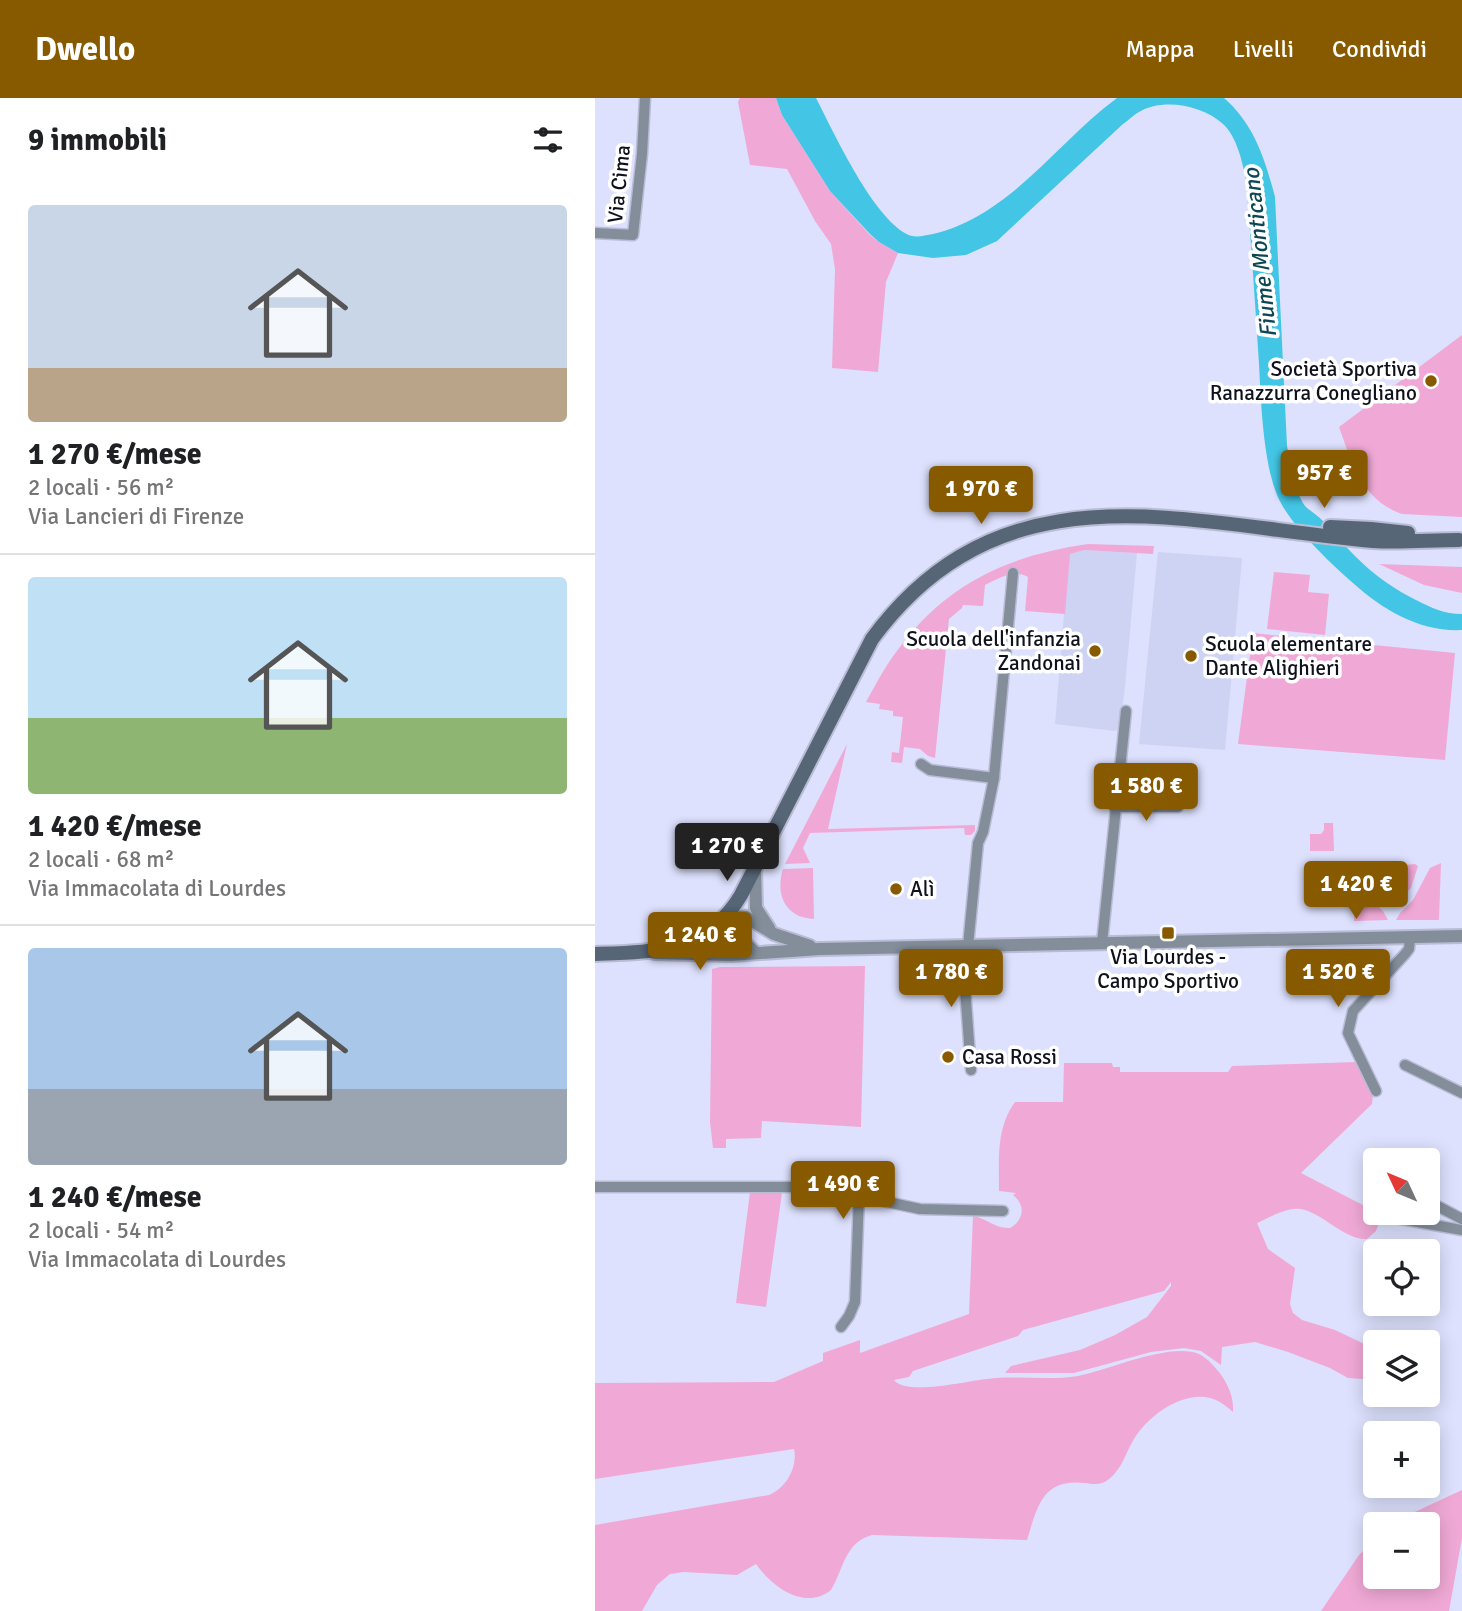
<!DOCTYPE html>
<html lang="it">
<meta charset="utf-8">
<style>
body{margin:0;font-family:Signika,sans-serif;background:#f2f2f2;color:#202124;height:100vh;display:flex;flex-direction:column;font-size:26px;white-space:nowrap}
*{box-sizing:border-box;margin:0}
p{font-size:23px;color:#757577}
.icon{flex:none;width:38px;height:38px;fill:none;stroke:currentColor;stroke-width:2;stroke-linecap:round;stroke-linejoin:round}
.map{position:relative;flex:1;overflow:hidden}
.drawer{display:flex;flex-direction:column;background:#fff;width:595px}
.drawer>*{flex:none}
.needle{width:46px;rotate:314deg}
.fabs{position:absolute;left:768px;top:1050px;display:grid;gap:14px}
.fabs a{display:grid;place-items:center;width:77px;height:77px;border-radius:7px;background:#fff;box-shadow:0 4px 18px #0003;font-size:35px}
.price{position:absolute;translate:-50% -60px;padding:0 16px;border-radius:7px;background:#885a00;color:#fff;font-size:23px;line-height:46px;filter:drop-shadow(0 2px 4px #0008)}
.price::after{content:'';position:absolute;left:50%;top:42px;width:21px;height:16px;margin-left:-10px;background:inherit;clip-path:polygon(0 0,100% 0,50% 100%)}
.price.selected{background:#222;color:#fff}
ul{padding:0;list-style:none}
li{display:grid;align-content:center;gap:14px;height:371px;padding:0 28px}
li+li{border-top:2px solid #e0e0e0}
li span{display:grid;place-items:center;height:217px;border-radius:7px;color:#555}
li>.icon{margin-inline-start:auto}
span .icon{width:126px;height:126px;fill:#fffc;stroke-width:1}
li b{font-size:30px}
h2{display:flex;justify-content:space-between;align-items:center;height:84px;padding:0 28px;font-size:30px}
header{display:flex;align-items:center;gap:42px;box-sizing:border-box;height:98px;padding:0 35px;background:#885a00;color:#fff}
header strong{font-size:33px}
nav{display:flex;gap:38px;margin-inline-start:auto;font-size:24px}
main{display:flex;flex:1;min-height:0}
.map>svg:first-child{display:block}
</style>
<header>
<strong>Dwello</strong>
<nav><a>Mappa</a><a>Livelli</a><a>Condividi</a></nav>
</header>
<main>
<section class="drawer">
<h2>9 immobili<svg class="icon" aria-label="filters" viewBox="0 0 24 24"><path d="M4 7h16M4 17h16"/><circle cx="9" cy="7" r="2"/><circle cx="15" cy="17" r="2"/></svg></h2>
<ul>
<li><span style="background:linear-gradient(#c9d6e8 75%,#b9a48a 0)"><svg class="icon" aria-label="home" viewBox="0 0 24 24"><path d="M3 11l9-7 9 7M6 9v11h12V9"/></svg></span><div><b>1 270 €/mese</b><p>2 locali · 56 m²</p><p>Via Lancieri di Firenze</p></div></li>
<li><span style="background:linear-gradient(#bfe0f5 65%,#8fb573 0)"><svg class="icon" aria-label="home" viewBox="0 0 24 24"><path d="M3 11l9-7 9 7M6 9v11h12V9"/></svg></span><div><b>1 420 €/mese</b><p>2 locali · 68 m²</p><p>Via Immacolata di Lourdes</p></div></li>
<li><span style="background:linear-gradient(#a9c7e8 65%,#9aa5b1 0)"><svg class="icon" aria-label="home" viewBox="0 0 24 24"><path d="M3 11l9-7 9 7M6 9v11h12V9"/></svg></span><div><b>1 240 €/mese</b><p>2 locali · 54 m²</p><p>Via Immacolata di Lourdes</p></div></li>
</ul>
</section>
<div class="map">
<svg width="867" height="1513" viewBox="0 0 867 1513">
<rect width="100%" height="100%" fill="#dde1fd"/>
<g fill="#ced3f4">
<path d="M489,452L542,455L530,589L525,629L520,633L460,626L474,456Z"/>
<path d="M563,454L647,460L630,652L544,646Z"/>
</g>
<g fill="#f0a9d6">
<path d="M145,0H181L187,17L235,93L275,137L284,144L303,155L291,184L283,274L237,270L240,171L236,146L220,123L192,71L155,67L143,4Z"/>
<path d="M867,237V419L807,416C767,402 757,365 744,329Z"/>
<path d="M493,446L559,448L558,456L489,452L475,456L470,516L430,513L433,479C418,471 405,480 390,487L388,508L368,507L367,510L354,521L340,660L333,658L325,651L309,649L307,665L296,664L297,654L304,655L308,619L298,618V613L284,611L285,606L271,604C282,584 293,563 308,545C356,483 417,457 493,446Z"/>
<path d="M784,466L867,469V495L829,487Z"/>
<path d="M679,474L715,477L713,494L734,496L730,537L672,531Z"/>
<path d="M658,535L860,555L850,662L643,646Z"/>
<path d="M252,646L233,731L380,727V733L376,737H370L369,730L215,735L208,750L215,765L190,766Z"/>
<path d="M729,725H738L739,753H715V736H726L729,732Z"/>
<path d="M846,765L844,822H801L805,815L818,802L835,770Z"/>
<path d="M820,766L823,768L816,790L802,804L799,768Z"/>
<path d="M771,768H792L791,804L777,791L768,770Z"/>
<path d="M218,770L219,821C190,820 180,796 188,771Z"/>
<path d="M745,776L760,777L762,779L774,800L788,813L793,822L759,823L758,784H742Z"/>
<path d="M270,868L266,1029L167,1023L166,1040L131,1041V1050H118L115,1024L117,871L125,869Z"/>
<path d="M762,964L778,997L777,1006L706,1075L787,1117L781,1133L772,1141C748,1143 722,1108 699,1111C687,1112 673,1120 662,1125L673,1151L700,1170L695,1206L698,1215L707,1222L740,1232L780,1251V1279L767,1281L753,1280L735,1270L693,1254L660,1244L627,1249L626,1267L606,1253L589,1250L556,1254L479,1275H410L416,1268L485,1252L520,1237L552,1219L576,1188V1184L569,1193L428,1232L423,1238L318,1273L314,1279L299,1282C312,1298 371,1283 392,1281C422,1277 453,1283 483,1278C514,1272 575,1244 604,1256C612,1260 619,1268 624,1274C633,1286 639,1299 638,1314C631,1308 624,1302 615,1300C587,1293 553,1318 539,1341C531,1354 527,1371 514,1381C506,1388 498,1386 489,1385C447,1380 442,1410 432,1442L277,1437C249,1445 249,1471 236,1492C210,1513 177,1489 161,1466L142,1477L89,1474L75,1476L62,1487L47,1513H0V1427L174,1397C191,1390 203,1369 199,1351L0,1381V1285L179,1284L228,1263V1255L265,1242V1255L374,1216L378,1118C392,1120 400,1131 415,1130C429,1122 431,1107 418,1097L421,1095L404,1093C404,1061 401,1030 420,1004H468L469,965H517L518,969H525V974H633L637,968Z"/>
<path d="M155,1094L187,1095L171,1209L141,1205Z"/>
<path d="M867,1392V1440L854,1513H726L764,1457L780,1441V1479H833V1426H800L809,1419Z"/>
</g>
<path fill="#43c6e5" d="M181,0H221C240,37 274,111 308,134C318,141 327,138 338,136C415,118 461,45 522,0H629C659,26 670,61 680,99L692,348C696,366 698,388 708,405C712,412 722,416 728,423C758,457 779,481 821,502C837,510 849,516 867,516V532C825,534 788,512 758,485C734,464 694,426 682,397C668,362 666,304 664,266C660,204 656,143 651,81C647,63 642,39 628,26C608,8 570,0 546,13C539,16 534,22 528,26L402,143L371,157L338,160L303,155L284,144L275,136L235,93L187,17Z"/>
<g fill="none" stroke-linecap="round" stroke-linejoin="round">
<defs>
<g id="minor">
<path d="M0,135L38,137L47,56L50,0"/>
<path d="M326,666L335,672L399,680"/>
<path d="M519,709H583"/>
<path d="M507,845L531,613"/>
<path d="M367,848L376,972"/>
<path d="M373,848L383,745L388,734L399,680L418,475"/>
<path d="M810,967L867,995"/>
<path d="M781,993L753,935L758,913L810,856L814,851L815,839"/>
<path d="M0,1089H220L264,1098L260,1204L254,1218L246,1229"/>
<path d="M264,1098L325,1111L408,1113"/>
<path d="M833,1103L867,1121"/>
<path d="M797,1115L795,1119L867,1132"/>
</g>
<g id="tertiary">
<path d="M160,772L161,810L174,830"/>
<path d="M59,855L135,857L225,851L867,838"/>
<path d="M161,855L140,836L132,817L151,819L179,836L215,848"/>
</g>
<g id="secondary">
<path d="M735,429L776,431L813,435"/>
<path d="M0,856C60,854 112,854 146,797L277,541C409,362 592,427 778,443C806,445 835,442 864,442"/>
</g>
</defs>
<use href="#minor" stroke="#b8bcd4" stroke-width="13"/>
<use href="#tertiary" stroke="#b8bcd4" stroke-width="16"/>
<use href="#secondary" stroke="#b8bcd4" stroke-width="18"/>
<use href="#minor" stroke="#838e9a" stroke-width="10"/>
<use href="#tertiary" stroke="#838e9a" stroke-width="12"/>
<use href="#secondary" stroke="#566676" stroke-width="14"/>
</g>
<g fill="#885a00" stroke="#fff" stroke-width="2.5">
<circle cx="836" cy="283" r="7"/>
<circle cx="500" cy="553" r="7"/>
<circle cx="596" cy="558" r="7"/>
<circle cx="301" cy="791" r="7"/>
<rect x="566" y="828" width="14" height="14" rx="3.5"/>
<circle cx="353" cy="959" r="7"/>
</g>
<g text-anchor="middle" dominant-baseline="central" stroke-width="7" stroke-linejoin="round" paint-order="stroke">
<g font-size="21" fill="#0f111c" stroke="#fff">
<text transform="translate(24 86) rotate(-84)">Via Cima</text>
</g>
<g font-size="21" fill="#0f111c" stroke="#fff" text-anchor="start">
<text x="822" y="271" text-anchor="end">Società Sportiva<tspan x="822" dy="24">Ranazzurra Conegliano</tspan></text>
<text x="486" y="541" text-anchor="end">Scuola dell'infanzia<tspan x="486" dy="24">Zandonai</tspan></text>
<text x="610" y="546">Scuola elementare<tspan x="610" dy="24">Dante Alighieri</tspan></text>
<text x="315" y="791">Alì</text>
<text x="573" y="859" text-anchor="middle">Via Lourdes -<tspan x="573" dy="24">Campo Sportivo</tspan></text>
<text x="367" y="959">Casa Rossi</text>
</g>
<g font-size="23" font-style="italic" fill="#0e4754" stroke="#fff">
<text transform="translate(665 155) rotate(-96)">Fiume Monticano</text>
</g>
</g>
</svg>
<div class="fabs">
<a><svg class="needle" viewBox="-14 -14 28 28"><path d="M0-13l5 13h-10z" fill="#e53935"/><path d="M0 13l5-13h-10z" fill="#757577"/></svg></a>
<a><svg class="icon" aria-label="locate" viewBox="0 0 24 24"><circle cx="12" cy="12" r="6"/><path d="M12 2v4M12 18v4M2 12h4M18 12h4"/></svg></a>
<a><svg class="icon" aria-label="layers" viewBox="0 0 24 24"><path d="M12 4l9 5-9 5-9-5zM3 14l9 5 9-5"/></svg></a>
<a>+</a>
<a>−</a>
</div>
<b class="price" style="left:729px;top:412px">957 €</b>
<b class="price" style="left:386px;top:428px">1 970 €</b>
<b class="price" style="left:551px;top:725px">1 580 €</b>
<b class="price selected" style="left:132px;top:785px">1 270 €</b>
<b class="price" style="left:761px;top:823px">1 420 €</b>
<b class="price" style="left:105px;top:874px">1 240 €</b>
<b class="price" style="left:356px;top:911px">1 780 €</b>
<b class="price" style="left:743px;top:911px">1 520 €</b>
<b class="price" style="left:248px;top:1123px">1 490 €</b>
</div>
</main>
